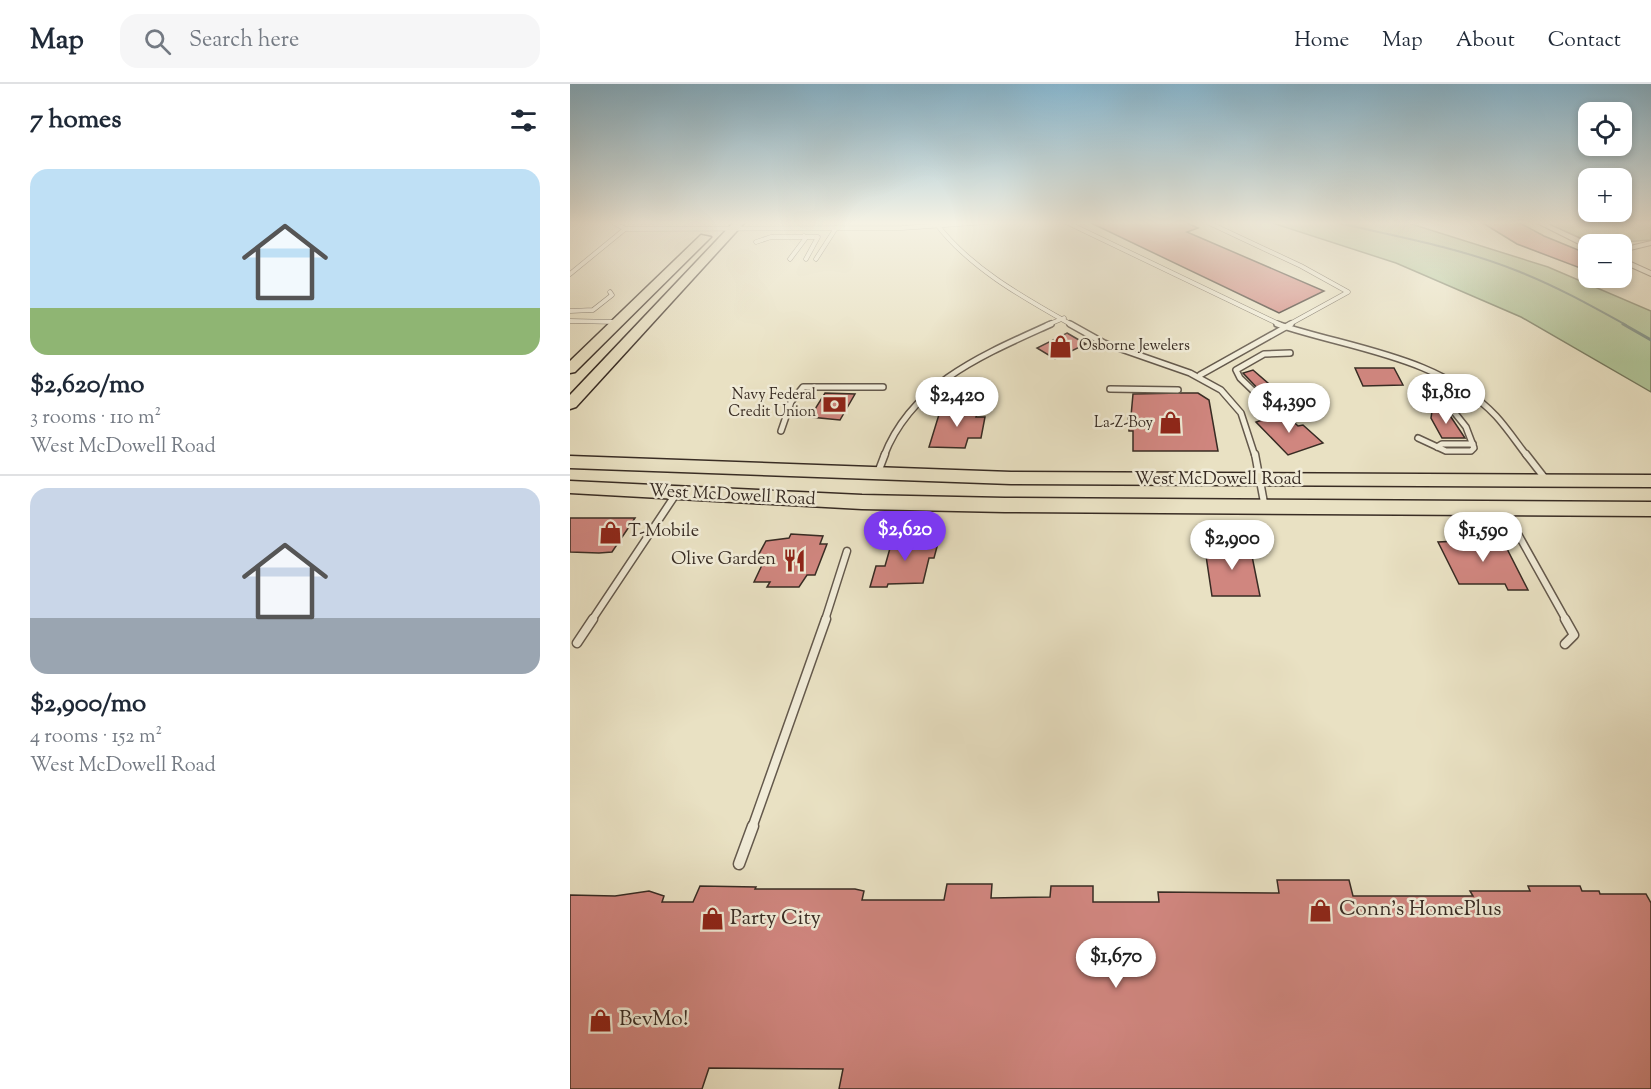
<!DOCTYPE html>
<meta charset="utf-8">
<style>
body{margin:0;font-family:"Sorts Mill Goudy",serif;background:#f6f6f7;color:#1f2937;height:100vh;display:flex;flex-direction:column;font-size:22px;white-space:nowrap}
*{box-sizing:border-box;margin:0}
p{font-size:20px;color:#747a83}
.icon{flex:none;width:33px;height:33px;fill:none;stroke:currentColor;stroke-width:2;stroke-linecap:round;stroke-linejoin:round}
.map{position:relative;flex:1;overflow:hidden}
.panel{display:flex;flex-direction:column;background:#fff;width:570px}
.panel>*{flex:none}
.controls{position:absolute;left:1008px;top:18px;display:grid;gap:12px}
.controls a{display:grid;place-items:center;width:54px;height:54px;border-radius:12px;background:#fff;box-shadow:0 3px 9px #0003;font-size:30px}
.price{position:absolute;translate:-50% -51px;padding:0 14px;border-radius:21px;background:#fff;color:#222;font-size:20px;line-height:39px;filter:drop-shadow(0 2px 3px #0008)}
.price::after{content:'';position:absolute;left:50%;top:36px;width:18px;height:14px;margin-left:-9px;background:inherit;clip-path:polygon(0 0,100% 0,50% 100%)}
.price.active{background:#7c3aed;color:#fff}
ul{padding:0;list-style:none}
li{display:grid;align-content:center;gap:12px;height:318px;padding:0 30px}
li+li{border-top:2px solid #e0e1e3}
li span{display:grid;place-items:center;height:186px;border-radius:18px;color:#555}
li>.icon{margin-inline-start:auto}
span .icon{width:108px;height:108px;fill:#fffc;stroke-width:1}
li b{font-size:26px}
h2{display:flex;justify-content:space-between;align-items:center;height:72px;padding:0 30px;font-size:26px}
header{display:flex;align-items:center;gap:36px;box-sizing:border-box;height:84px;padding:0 30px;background:#fff;border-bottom:2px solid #e0e1e3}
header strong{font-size:28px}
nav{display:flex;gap:33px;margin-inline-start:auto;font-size:21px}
.search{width:420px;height:54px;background:#f6f6f7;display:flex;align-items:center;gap:15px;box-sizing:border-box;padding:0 21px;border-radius:18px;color:#747a83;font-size:22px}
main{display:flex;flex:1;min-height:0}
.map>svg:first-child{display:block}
</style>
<header>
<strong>Map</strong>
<div class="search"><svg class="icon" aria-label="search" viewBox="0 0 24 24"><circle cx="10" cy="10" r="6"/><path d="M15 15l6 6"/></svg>Search here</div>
<nav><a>Home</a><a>Map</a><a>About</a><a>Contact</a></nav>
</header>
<main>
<section class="panel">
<h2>7 homes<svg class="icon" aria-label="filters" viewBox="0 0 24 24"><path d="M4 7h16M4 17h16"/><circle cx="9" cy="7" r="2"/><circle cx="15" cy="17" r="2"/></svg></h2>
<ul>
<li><span style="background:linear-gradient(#bfe0f5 75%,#8fb573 0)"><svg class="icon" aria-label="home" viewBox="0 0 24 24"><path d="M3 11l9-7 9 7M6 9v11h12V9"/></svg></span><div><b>$2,620/mo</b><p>3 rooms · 110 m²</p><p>West McDowell Road</p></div></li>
<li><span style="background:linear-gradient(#c9d6e8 70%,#9aa5b1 0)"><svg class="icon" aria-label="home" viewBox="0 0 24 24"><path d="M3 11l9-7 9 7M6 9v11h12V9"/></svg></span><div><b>$2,900/mo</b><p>4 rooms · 152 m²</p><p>West McDowell Road</p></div></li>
</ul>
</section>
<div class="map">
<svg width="1081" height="1005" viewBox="0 0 1081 1005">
<rect width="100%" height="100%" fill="#e9e1c3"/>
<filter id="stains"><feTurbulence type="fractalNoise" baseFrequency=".00333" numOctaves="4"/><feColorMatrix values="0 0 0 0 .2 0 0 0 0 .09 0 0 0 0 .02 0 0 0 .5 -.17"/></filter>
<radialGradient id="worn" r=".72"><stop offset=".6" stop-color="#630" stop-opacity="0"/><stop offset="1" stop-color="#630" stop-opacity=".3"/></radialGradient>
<g fill="#b0c498" stroke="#74785e" stroke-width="1.5">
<path d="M699,138H835L978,183L1081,227V308L951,233L826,179Z"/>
<path d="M974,138H1081V156L1024,160Z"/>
</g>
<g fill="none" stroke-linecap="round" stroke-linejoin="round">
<path stroke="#718479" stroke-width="2" d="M764,138C825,152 887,163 945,186C984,201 1020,221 1056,241"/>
<path stroke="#718479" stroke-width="3" d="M1053,240L1081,256"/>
<path fill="#97beb1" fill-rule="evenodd" d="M0,138H8L0,142Z"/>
</g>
<g fill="#d0867f" stroke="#382c24" stroke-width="1.5">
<path d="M519,138H615L628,144L617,148L754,207L709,229Z"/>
<path d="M911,138H948L974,152L1018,170V187L947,160Z"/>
<path d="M497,249L516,260L485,275L467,264Z"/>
<path d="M785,284H824L833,301L793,302Z"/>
<path d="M683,286L705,305L692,309L673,289Z"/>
<path d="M255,309L285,310L270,336L240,333Z"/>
<path d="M612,309H628L639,316L648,367H563V347H559L558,332H561L563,310Z"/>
<path d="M371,324L408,325L406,333H415L411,354H398L395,364L359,363Z"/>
<path d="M862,327H877L895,354H872L861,334Z"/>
<path d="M714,329L728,342L733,341L753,359L718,371L686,338Z"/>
<path d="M0,434H65L42,468L29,469L0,468Z"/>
<path d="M221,450L253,452L250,460H257L245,491H237L229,503H197L200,498H184L192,481H183L196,457L219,454Z"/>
<path d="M324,450L347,451L344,459H368L364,474H359L353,499L318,500L317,503H300L306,482H315Z"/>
<path d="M888,455L933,457L958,506H938L935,500H889L868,458L889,457Z"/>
<path d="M642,460L680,462L690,512H642L635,465Z"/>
<path d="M707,796H779L783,812H903L900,807H960L958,802H1010L1012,807H1029L1030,810H1076L1081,819V1005H269L273,985L139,984L132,1005H0V811L45,812L79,807L94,812L92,818H123L130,802L186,803L185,805H285L294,807L292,816H374L377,800H422L421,814L480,813L481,802H523V818H589L588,808L709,809Z"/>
</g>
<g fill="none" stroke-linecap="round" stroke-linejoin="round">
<defs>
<g id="service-far4">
<path d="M43,138L55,145L332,144L417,138"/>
<path d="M60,138H92"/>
<path d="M365,138C398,183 454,214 502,241"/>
<path d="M496,138L711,241"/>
<path d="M637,138L731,182L778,208L718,241"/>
<path d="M186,158L201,153H248L236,175"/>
<path d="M220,175L235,155L234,152"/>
<path d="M246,175L266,144"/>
<path d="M0,190L55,145"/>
<path d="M0,227L23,226L42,211L40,208"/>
<path d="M0,237L48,238"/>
<path d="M477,241L494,234"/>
</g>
<g id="service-far3">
<path d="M500,240L534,259L620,289L651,306L671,329L685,372"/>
<path d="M707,240C781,265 869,272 926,332C937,344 947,359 957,372"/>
<path d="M630,291L721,240"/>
<path d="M540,305L608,306"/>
<path d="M695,318L670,294L666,286L694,270L720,269"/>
<path d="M211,347L221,318L233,303H313"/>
<path d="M848,354L876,367H901L904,364L896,343L873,314"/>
<path d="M867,363L872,360H903"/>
<path d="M314,372C342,299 415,270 481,240"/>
</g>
<g id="service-far2">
<path d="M685,370L695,424"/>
<path d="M956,370L977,397"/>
<path d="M307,391L315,370"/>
<path d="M934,425L996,536"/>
<path d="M22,536L106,410"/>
<path d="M255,536L277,467"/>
</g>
<g id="service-far1">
<path d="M995,535L1004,551L995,560"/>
<path d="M7,559L23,535"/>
<path d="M182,744L256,535"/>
</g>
<path id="service" d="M169,780L183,742"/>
<g id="minor">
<path d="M965,138H973L1021,160L1015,163Z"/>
<path d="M1081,157V161L1052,168V164Z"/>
<path d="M1052,174L1081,187V192L1052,179Z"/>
</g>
<g id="primary">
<path d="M164,138H175L6,323L0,325V311Z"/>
<path d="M131,151L141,153L5,288L0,289V277Z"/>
<path d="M0,372L441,388L1081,391V403L441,400L0,384Z"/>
<path d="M0,397L292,411L435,414L1081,418V432L435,428L292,425L0,409Z"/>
</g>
</defs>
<use href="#service-far4" stroke="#64594c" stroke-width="5"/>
<use href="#service-far3" stroke="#64594c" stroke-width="8"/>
<use href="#service-far2" stroke="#64594c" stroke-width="9"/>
<use href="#service-far1" stroke="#64594c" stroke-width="11"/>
<use href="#service" stroke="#64594c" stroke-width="13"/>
<use href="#minor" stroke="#64594c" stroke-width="2"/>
<use href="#primary" stroke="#382c24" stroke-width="3"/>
<use href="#service-far4" stroke="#f1ecd8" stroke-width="4"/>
<use href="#service-far3" stroke="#f1ecd8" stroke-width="5"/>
<use href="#service-far2" stroke="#f1ecd8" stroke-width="6"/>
<use href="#service-far1" stroke="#f1ecd8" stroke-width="8"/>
<use href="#service" stroke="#f1ecd8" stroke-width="10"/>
<use href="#minor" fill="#f1ecd8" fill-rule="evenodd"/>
<use href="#primary" fill="#e9e1c3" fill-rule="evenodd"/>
</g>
<linearGradient id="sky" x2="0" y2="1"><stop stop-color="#87b8d2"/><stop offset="0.5" stop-color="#f5f2e4"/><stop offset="1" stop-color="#f5f2e4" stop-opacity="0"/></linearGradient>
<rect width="1081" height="278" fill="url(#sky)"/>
<defs>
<symbol id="shop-bare" viewBox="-9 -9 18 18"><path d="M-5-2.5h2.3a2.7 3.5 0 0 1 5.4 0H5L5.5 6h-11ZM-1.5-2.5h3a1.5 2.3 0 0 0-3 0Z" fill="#8f2418" stroke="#f1ecd8" stroke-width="2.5" paint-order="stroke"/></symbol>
<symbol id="bank-bare" viewBox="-9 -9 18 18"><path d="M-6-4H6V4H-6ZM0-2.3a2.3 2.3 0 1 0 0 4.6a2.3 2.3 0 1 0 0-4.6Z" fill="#8f2418" stroke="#f1ecd8" stroke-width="2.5" paint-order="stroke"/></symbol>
<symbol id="restaurant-bare" viewBox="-9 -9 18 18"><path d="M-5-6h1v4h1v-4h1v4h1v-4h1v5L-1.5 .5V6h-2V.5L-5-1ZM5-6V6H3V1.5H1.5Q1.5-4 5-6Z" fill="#8f2418" stroke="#f1ecd8" stroke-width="2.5" paint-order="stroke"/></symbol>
</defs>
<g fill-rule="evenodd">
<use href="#shop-bare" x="474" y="246" width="33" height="33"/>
<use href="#bank-bare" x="248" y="304" width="33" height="33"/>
<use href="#shop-bare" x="584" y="322" width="33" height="33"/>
<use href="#shop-bare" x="24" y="432" width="33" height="33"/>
<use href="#restaurant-bare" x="208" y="460" width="33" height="33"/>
<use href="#shop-bare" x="734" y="810" width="33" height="33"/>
<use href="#shop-bare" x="126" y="818" width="33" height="33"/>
<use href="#shop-bare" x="14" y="920" width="33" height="33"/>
</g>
<g text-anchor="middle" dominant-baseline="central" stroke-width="5" stroke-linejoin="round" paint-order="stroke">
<g font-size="15" fill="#382c24" stroke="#f1ecd8" text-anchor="end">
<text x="509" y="262" text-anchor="start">Osborne Jewelers</text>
<text x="246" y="311">Navy Federal<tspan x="246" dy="17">Credit Union</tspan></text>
<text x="583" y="339">La-Z-Boy</text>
</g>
<g font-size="18" fill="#382c24" stroke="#f1ecd8">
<text x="648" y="396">West McDowell Road</text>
<text transform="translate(162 412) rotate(3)">West McDowell Road</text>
</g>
<g font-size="18" fill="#382c24" stroke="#f1ecd8" text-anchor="start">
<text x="58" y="448">T-Mobile</text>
<text x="206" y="476" text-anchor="end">Olive Garden</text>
</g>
<g font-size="21" fill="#382c24" stroke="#f1ecd8" text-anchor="start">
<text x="769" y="826">Conn's HomePlus</text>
<text x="160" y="835">Party City</text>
<text x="49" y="936">BevMo!</text>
</g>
</g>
<rect width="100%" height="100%" filter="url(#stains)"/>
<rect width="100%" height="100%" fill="url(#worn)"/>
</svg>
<div class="controls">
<a><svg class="icon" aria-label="locate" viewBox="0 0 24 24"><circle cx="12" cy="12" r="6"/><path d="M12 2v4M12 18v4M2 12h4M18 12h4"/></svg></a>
<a>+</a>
<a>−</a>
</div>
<b class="price" style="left:876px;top:341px">$1,810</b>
<b class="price" style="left:387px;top:344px">$2,420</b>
<b class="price" style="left:719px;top:350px">$4,390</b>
<b class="price active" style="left:335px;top:478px">$2,620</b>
<b class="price" style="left:913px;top:479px">$1,590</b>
<b class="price" style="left:662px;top:487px">$2,900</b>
<b class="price" style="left:546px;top:905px">$1,670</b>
</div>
</main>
